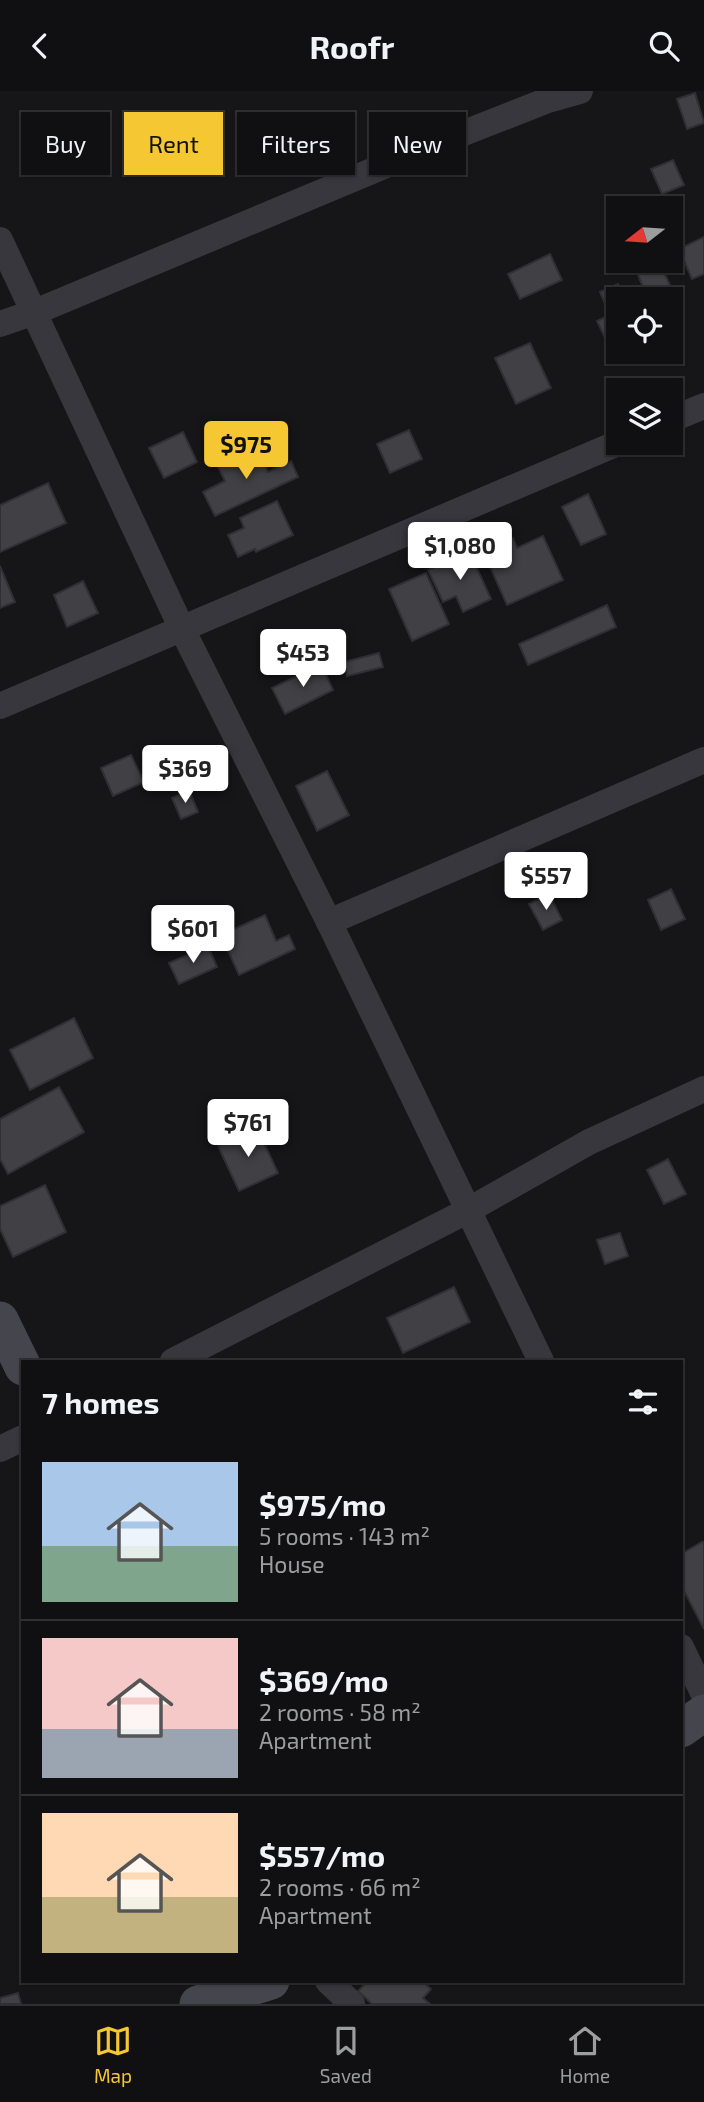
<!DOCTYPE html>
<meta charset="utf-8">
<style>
body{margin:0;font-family:"Exo 2",sans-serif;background:#19191b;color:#f1f3f6;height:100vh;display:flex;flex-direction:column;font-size:26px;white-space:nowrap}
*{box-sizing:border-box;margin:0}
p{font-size:23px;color:#9c9d9f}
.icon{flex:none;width:38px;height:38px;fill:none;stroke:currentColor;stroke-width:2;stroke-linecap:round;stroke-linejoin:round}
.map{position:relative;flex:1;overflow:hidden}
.side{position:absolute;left:21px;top:1269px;width:662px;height:623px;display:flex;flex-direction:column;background:#101012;border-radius:0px;box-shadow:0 2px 5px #0004,0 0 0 2px #303032}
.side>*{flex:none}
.hud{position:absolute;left:21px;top:21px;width:663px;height:63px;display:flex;gap:14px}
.needle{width:46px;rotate:253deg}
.buttons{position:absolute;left:606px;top:105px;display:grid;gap:14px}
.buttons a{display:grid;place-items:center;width:77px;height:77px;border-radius:0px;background:#101012;box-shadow:0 2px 5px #0004,0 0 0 2px #303032;font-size:35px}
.price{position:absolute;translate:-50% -60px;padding:0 16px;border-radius:7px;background:#fff;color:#222;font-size:23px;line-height:46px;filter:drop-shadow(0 2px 4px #0008)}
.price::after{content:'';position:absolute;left:50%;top:42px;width:21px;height:16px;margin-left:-10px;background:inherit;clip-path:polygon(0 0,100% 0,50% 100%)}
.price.current{background:#f4c733;color:#111}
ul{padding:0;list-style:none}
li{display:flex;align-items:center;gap:21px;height:175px;padding:0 21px}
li+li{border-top:2px solid #303032}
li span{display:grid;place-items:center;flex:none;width:196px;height:140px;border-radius:0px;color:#555}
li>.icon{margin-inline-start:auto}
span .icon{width:84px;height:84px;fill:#fffc;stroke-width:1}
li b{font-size:30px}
h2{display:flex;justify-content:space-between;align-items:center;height:84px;padding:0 21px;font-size:30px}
.tag{padding:0 24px;border-radius:0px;background:#101012;box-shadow:0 2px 5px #0004,0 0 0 2px #303032;font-size:24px;line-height:63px}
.tag.current{background:#f4c733;color:#111}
header{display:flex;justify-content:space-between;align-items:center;height:91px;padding:0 21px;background:#101012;font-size:32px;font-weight:700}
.tab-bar{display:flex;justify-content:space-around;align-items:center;height:98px;border-top:2px solid #303032;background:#101012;font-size:19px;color:#9c9d9f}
.tab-bar a{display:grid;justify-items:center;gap:4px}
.tab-bar .current{color:#f4c733}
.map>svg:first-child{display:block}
</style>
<header><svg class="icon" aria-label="back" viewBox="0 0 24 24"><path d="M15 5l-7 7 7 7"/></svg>Roofr<svg class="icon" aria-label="search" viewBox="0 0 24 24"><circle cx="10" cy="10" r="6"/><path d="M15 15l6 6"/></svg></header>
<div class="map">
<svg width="704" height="1913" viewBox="0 0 704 1913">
<rect width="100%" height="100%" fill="#161618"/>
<g fill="#404045" stroke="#303034" stroke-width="2">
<path d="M695,2L704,32L687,38L677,8Z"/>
<path d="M673,69L684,94L662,103L651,78Z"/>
<path d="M704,146V183L692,188L679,158Z"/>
<path d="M550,163L562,189L520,208L508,183Z"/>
<path d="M632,170H659L674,203L662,208H648Z"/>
<path d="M618,193L624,208H618V246L607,251L597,230L610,224L600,201Z"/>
<path d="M530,252L551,297L516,313L495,267Z"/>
<path d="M409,339L422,368L390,382L377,353Z"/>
<path d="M183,341L197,371L164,387L149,357Z"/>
<path d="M256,355L268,381L291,370L298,386L215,425L203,401L225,390L217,374Z"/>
<path d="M48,392L66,432L0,461V414Z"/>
<path d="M588,403L606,443L581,454L562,416Z"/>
<path d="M277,410L293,444L256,461L255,458L238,466L228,444L244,437L240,427Z"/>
<path d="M543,445L563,489L507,514L483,460L513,447L517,457Z"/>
<path d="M469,460L491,508L463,521L456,505L443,511L428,479Z"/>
<path d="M0,475L15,511L0,517Z"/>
<path d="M426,482L449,533L412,550L389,498Z"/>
<path d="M83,490L98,522L67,536L54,504Z"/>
<path d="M607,514L616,536L528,574L519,553Z"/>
<path d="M379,562L383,576L347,585L344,571Z"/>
<path d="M321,573L333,599L285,623L272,597Z"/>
<path d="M131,664L144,691L113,705L101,677Z"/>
<path d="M327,680L349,724L317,740L296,695Z"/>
<path d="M189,699L198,721L181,728L172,707Z"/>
<path d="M671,798L685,828L661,839L648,809Z"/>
<path d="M549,803L562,829L543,839L529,813Z"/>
<path d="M265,824L276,850L289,844L295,858L239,884L221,844Z"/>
<path d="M208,855L217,876L179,893L169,872Z"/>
<path d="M74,927L93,967L30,999L10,959Z"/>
<path d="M59,996L84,1041L8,1083L0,1068V1028Z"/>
<path d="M257,1037L278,1082L239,1100L218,1055Z"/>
<path d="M668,1068L686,1103L664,1113L647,1079Z"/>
<path d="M45,1094L66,1141L13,1166L0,1138V1115Z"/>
<path d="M620,1142L628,1165L605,1173L597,1149Z"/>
<path d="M454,1196L470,1231L403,1262L387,1227Z"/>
<path d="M702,1451H704V1538L681,1494V1463Z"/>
<path d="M368,1890H422L431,1898L423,1907L430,1913H372L358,1900Z"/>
<path d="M18,1902L21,1913H0V1907Z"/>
</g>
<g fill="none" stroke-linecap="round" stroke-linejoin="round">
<g stroke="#37373d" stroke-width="26">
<path d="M0,149L182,538L329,831L541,1270"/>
<path d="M0,233L35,221L446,49L548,9L580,0"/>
<path d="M670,329L704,315"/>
<path d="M0,615L618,352"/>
<path d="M329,831L704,669"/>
<path d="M173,1270L467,1120L589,1051L704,998"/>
<path d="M0,1358L23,1347"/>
<path d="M681,1556L704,1604"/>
<path d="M328,1890L352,1913"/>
</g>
<g stroke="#45464d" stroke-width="37">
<path d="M0,1229L23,1276"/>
<path d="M681,1638L704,1622"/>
<path d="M198,1913L271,1890"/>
</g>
</g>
</svg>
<div class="buttons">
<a><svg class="needle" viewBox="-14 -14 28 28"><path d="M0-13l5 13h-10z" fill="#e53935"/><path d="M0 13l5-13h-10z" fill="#9c9d9f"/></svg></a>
<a><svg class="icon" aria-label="locate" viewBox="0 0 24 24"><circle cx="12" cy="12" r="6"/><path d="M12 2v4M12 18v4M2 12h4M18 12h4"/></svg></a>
<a><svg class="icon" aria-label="layers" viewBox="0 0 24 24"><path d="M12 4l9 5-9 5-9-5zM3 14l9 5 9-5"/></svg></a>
</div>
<b class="price current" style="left:246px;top:390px">$975</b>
<b class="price" style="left:460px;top:491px">$1,080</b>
<b class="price" style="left:303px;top:598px">$453</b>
<b class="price" style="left:185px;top:714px">$369</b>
<b class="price" style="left:546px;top:821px">$557</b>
<b class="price" style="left:193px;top:874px">$601</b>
<b class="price" style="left:248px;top:1068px">$761</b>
<div class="hud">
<a class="tag">Buy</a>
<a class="tag current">Rent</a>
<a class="tag">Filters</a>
<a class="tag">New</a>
</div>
<section class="side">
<h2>7 homes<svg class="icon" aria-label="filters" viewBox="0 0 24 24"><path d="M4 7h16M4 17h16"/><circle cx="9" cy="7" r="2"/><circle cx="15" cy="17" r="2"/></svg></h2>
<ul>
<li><span style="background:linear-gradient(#a9c7e8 60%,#7fa58c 0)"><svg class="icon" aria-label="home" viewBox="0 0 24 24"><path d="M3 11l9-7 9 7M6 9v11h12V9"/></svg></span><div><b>$975/mo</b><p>5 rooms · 143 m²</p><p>House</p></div></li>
<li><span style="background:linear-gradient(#f6c9c9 65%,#9aa5b1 0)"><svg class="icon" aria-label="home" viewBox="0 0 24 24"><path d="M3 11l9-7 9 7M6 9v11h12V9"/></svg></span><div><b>$369/mo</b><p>2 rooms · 58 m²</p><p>Apartment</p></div></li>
<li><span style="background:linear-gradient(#ffd9b3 60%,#c2b280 0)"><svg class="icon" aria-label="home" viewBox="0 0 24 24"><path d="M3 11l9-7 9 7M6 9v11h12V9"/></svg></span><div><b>$557/mo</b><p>2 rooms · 66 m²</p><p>Apartment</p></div></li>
</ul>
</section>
</div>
<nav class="tab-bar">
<a class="current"><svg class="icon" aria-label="map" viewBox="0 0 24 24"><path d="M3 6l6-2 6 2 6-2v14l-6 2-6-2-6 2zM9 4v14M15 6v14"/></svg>Map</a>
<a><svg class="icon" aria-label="saved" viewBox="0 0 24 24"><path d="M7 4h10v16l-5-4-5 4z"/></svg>Saved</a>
<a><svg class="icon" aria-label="home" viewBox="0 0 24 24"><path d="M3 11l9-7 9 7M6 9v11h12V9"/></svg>Home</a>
</nav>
